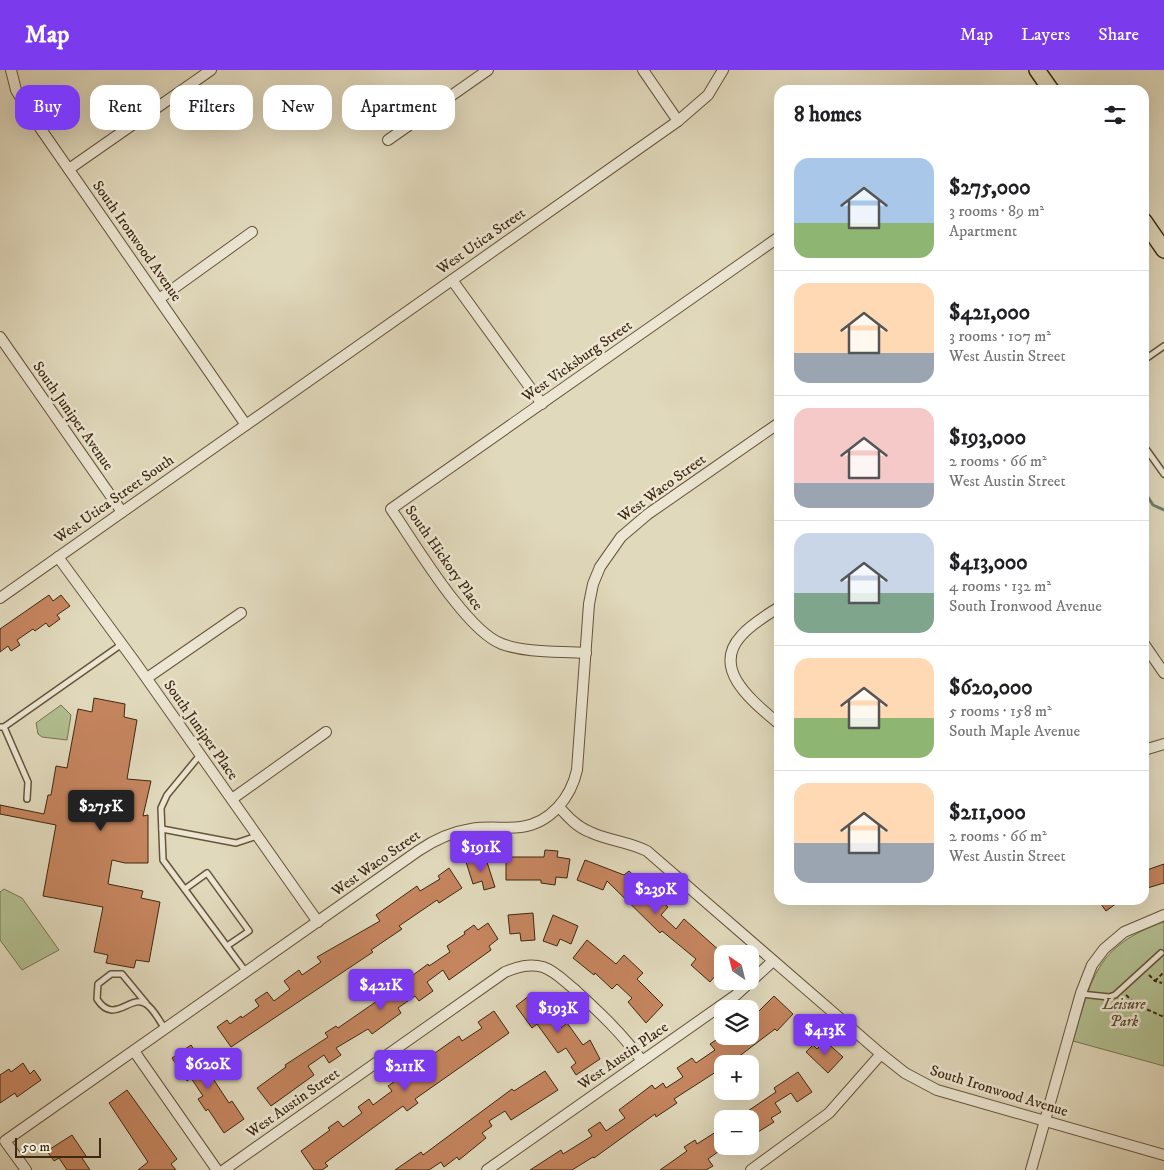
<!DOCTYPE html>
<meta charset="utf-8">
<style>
body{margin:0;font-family:"IM FELL DW Pica",serif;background:#f2f2f2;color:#202124;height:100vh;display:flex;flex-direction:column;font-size:19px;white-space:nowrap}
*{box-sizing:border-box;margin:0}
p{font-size:16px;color:#757577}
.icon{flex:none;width:28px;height:28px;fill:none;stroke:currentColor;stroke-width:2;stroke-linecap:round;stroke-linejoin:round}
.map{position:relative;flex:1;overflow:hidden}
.panel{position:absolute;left:774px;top:15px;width:375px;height:820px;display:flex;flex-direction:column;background:#fff;border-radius:15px;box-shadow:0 5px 20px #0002}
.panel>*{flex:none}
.banner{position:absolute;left:15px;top:15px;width:475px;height:45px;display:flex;gap:10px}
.needle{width:32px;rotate:325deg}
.fabs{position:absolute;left:714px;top:875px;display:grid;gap:10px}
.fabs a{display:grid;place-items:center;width:45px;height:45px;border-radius:10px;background:#fff;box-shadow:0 5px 20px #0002;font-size:25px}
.scale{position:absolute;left:15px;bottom:12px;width:86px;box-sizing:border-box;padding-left:5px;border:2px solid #3d290f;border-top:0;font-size:14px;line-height:18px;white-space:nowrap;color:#3d290f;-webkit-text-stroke:4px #ece6d3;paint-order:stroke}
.price{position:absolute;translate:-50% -42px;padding:0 11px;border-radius:5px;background:#7c3aed;color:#fff;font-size:16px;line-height:32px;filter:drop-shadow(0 1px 2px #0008)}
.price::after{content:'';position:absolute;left:50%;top:30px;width:15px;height:11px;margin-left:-8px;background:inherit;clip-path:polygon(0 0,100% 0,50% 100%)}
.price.current{background:#222;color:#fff}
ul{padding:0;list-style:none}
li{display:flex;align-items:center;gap:15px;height:125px;padding:0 20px}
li+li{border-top:1px solid #e0e0e0}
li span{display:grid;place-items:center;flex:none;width:140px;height:100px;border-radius:15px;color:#555}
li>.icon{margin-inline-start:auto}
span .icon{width:60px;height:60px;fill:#fffc;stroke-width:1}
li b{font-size:21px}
h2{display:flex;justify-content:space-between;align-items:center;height:60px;padding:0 20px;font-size:21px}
.pill{padding:0 18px;border-radius:15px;background:#fff;box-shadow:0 5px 20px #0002;font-size:18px;line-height:45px}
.pill.current{background:#7c3aed;color:#fff}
header{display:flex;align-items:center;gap:30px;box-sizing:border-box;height:70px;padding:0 25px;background:#7c3aed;color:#fff}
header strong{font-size:24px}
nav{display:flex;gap:28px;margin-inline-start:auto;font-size:18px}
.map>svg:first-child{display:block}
</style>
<header>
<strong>Map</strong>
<nav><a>Map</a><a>Layers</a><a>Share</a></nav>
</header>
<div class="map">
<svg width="1164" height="1100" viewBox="0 0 1164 1100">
<rect width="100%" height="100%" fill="#e1d9bc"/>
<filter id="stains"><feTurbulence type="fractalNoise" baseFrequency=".004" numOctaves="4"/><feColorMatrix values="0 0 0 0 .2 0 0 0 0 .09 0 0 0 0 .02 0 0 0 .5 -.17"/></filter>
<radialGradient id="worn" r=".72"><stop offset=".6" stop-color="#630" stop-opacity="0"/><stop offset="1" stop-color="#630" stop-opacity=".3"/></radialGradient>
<g fill="#b2bf91" stroke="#787450">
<path d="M61,635L71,645L67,670L42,667L38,664L36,653Z"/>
<path d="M4,819L22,828L59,880L22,900L0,870V822Z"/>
<path d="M1164,852V996L1073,971C1092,908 1095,876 1164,852Z"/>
</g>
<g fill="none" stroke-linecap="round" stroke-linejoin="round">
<path stroke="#71806f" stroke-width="3" d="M1144,421L1153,435L1164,440"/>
</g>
<g fill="#c5855f" stroke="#3d290f">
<path d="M49,525L53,531L61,525L70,536L57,545L60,549L49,557L46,553L35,561L33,559L17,570L20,575L11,581L8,576L0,582V559Z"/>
<path d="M94,628L125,634L124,647L137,650L127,709L151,711L143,746L148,745V793H125L112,790L108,814L143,821L141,828L160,832L149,892L136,890L134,898L106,893L108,885L94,882L103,837L43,826L56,755L0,744V735L44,744L48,725H51L56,696L67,698L78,639L92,642Z"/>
<path d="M545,780L558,781L557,787L570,789L567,808L556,807L555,815L541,813V810H506V787H544Z"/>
<path d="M485,786L495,817L484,820L482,811L473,814L466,792Z"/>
<path d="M585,790L624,805L629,801L668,837L661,845L676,859L684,849L721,882L714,891L722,898L710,912L691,895L696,889L662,861L660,863L607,811L603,820L577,810Z"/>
<path d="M1164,794V813L1144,819V801Z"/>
<path d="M449,798L462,818L439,833L437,830L399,856L402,859L371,880L373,882L231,977L217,957L227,950L230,954L241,946L242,948L259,936L255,930L267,922L274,931L290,919L284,911L299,900L302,905L321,892L317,887L380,851L376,845L417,816L420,821L440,809L438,806Z"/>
<path d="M1098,830H1121L1106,841Z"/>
<path d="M533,843L535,870L521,871L520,863L510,864L508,845Z"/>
<path d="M553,845L578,856L571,874L560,869L557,876L543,871Z"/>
<path d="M488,853L498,869L489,876L491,880L449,910L443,900L427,912L433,921L419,931L415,926L398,938L401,943L372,964L368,959L336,978L341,985L329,993L324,985L308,996L314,1005L271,1036L257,1018L286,997L285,995L328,967L325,963L336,956L338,958L377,931L372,925L385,916L388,921L396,915L398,916L428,894L429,896L450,882L447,876L465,864L464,862L474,855L478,860Z"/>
<path d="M587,870L616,894L624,885L643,903L637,909L663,935L646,953L628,932L632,928L617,914L612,919L595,903L594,905L573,888Z"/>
<path d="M534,922L561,958L567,953L583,975L590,970L600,989L576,1005L571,997L576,993L566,978L558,983L537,954L532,958L516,936Z"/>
<path d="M774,926L793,944L777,961L775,959L729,994H722V998L674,1029L677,1033L656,1047L655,1044L594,1088L593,1087L572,1100H530L561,1080L563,1084L592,1066L588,1060L600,1052L606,1061L625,1048L619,1040L652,1015L655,1019L663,1013L666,1018L683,1007L677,998L692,988L696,993L715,980L710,974L722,966H750V950L759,943L758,942Z"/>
<path d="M494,941L509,963L415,1029L418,1033L407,1041L403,1036L325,1093L328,1096L322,1100H314L301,1081L330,1060L328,1058L338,1051L343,1057L362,1043L358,1037L369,1029L373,1035L392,1021L388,1016L398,1009L402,1015L413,1007L416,1010L431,999L425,990L459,966L462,971L482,958L478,952Z"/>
<path d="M825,971L843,987L828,1003L806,982L813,975L817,979Z"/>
<path d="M191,975L229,1033L232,1031L244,1049L224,1063L208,1039L206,1041L198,1029L203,1026L191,1008L187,1011L172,988Z"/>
<path d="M23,993L30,1004L34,1000L41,1010L17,1027L15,1023L0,1033V1005L9,999L11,1002Z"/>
<path d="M545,1001L558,1020L511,1050L505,1041L489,1051L492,1056L482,1063L486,1068L459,1090L457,1087L444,1097L441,1092L429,1100H395L421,1082L423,1085L512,1019L514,1021Z"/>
<path d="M798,1002L812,1022L797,1032L791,1023L775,1033L781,1042L771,1048L774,1052L750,1067V1049H736L776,1022L774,1018Z"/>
<path d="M127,1020L177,1089L171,1094L176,1100H138L148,1092L109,1033Z"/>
<path d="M722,1058V1079L708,1089L713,1096L706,1100H660L687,1081L684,1077L695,1070L697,1074Z"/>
<path d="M72,1065L86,1086L82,1088L90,1100H67L59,1088L54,1091L47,1081Z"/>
</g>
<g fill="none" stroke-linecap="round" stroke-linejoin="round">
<defs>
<g id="lane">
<path d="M1144,290L1164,276"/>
<path d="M1144,376L1164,404"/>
<path d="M0,657H4L122,574"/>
<path d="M4,657L28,712L27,729"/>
<path d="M200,685L167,725L161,738L163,790L246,902"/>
<path d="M162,759L236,773L257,766"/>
<path d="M185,819L207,803L249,861L227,876"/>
<path d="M1081,924L1109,927L1115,925L1161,883"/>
<path d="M146,933L122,904H111L98,914L97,929C114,956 131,923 146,934C154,939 160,952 165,959"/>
</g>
<g id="street">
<path d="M11,0L16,20L29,42L246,355"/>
<path d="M643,0L678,51"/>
<path d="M388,70L488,0"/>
<path d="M69,99L211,0"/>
<path d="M452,210L542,334"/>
<path d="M159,229L252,162"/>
<path d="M0,267L122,442"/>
<path d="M58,487L135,592L318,852"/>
<path d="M0,528L678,51L708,25L723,0"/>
<path d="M779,537C766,546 751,554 741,566C710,600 755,633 779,654"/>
<path d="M1144,574L1164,603"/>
<path d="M586,583C559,581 527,583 502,574C466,561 414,472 391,439L779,167"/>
<path d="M147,608L241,543"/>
<path d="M1144,680L1164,674"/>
<path d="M232,729L326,662"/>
<path d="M559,737C568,747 577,757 590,762C609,771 627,771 647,781L881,984L905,1003L937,1020L1164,1085"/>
<path d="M134,981L217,1100"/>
<path d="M26,1100L5,1071L418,781C434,770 451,762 471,759C488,756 505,759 521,757C551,753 571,727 577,700L589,534L593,514L600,497L621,467L648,444L779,353"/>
<path d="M224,1100L505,902C518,897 529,893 543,897C555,901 564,911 574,919C600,943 621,962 642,991"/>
<path d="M487,1100L736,925L773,891"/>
<path d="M751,1100L829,1043L881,984"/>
<path d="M1031,1100L1081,923L1092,895L1104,879L1124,862L1164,845"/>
</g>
<g id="primary">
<path d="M1037,0L1051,20"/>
<path d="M1144,151L1164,180"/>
</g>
</defs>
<use href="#lane" stroke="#66553a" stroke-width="8"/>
<use href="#street" stroke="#66553a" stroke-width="12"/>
<use href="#primary" stroke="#3d290f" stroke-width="18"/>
<g stroke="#3d290f" stroke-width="2" stroke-dasharray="4 2.5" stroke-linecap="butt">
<path d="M1149,905L1155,911L1162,913"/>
<path d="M1155,911L1164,902"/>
<path d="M1126,925L1137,935L1164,947"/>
</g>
<use href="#lane" stroke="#ece6d3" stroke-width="5"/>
<use href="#street" stroke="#ece6d3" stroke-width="10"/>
<use href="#primary" stroke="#e1d9bc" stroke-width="15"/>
</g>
<g text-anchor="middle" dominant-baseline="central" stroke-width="5" stroke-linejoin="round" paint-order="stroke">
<g font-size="15" fill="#3d290f" stroke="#ece6d3">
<text transform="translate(137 171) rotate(55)">South Ironwood Avenue</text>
<text transform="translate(481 171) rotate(-35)">West Utica Street</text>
<text transform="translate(577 291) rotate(-35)">West Vicksburg Street</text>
<text transform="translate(73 346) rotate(55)">South Juniper Avenue</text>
<text transform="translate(662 418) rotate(-36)">West Waco Street</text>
<text transform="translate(114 429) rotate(-35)">West Utica Street South</text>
<text transform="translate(444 488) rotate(55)">South Hickory Place</text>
<text transform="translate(201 660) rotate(55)">South Juniper Place</text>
<text transform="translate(376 793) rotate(-35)">West Waco Street</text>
<text transform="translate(623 986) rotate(-35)">West Austin Place</text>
<text transform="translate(999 1021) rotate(17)">South Ironwood Avenue</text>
<text transform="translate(293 1033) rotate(-35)">West Austin Street</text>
</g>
<g font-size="15" font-style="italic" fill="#5a4e30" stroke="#ece6d3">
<text x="1124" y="934">Leisure<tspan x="1124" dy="17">Park</tspan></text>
</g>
</g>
<rect width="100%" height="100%" filter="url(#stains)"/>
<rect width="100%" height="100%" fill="url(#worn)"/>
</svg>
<div class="fabs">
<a><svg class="needle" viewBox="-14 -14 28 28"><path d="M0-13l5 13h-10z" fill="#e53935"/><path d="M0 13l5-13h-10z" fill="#757577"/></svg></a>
<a><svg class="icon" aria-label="layers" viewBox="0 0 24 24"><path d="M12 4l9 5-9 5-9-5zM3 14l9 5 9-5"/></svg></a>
<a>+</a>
<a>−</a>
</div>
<div class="scale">50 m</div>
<b class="price current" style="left:101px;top:762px">$275K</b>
<b class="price" style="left:481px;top:803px">$191K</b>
<b class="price" style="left:656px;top:845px">$239K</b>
<b class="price" style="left:381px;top:941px">$421K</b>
<b class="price" style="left:558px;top:964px">$193K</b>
<b class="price" style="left:825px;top:986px">$413K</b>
<b class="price" style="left:208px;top:1020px">$620K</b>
<b class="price" style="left:405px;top:1022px">$211K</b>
<div class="banner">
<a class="pill current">Buy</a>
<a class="pill">Rent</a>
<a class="pill">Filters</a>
<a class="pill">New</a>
<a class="pill">Apartment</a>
</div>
<section class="panel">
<h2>8 homes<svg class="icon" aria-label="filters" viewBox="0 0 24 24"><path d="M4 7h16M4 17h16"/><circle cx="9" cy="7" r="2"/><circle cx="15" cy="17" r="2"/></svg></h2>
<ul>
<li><span style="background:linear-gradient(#a9c7e8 65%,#8fb573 0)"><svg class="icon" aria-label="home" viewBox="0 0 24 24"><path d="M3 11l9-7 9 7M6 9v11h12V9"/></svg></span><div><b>$275,000</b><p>3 rooms · 89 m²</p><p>Apartment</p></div></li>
<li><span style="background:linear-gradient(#ffd9b3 70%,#9aa5b1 0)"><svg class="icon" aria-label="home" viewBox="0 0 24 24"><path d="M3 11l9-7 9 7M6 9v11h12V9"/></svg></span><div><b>$421,000</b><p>3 rooms · 107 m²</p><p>West Austin Street</p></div></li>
<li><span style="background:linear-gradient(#f6c9c9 75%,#9aa5b1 0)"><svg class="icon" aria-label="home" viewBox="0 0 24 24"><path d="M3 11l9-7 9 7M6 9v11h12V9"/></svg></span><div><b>$193,000</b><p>2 rooms · 66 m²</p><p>West Austin Street</p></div></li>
<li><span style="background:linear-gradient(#c9d6e8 60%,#7fa58c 0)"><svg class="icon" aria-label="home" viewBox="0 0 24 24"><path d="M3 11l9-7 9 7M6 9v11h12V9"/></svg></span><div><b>$413,000</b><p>4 rooms · 132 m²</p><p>South Ironwood Avenue</p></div></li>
<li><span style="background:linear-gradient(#ffd9b3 60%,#8fb573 0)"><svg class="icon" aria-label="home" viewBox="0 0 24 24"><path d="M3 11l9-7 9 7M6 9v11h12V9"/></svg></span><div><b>$620,000</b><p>5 rooms · 158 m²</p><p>South Maple Avenue</p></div></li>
<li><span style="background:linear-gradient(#ffd9b3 60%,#9aa5b1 0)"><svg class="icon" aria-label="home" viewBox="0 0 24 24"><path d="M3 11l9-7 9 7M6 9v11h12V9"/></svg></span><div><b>$211,000</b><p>2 rooms · 66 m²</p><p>West Austin Street</p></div></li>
</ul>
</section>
</div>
